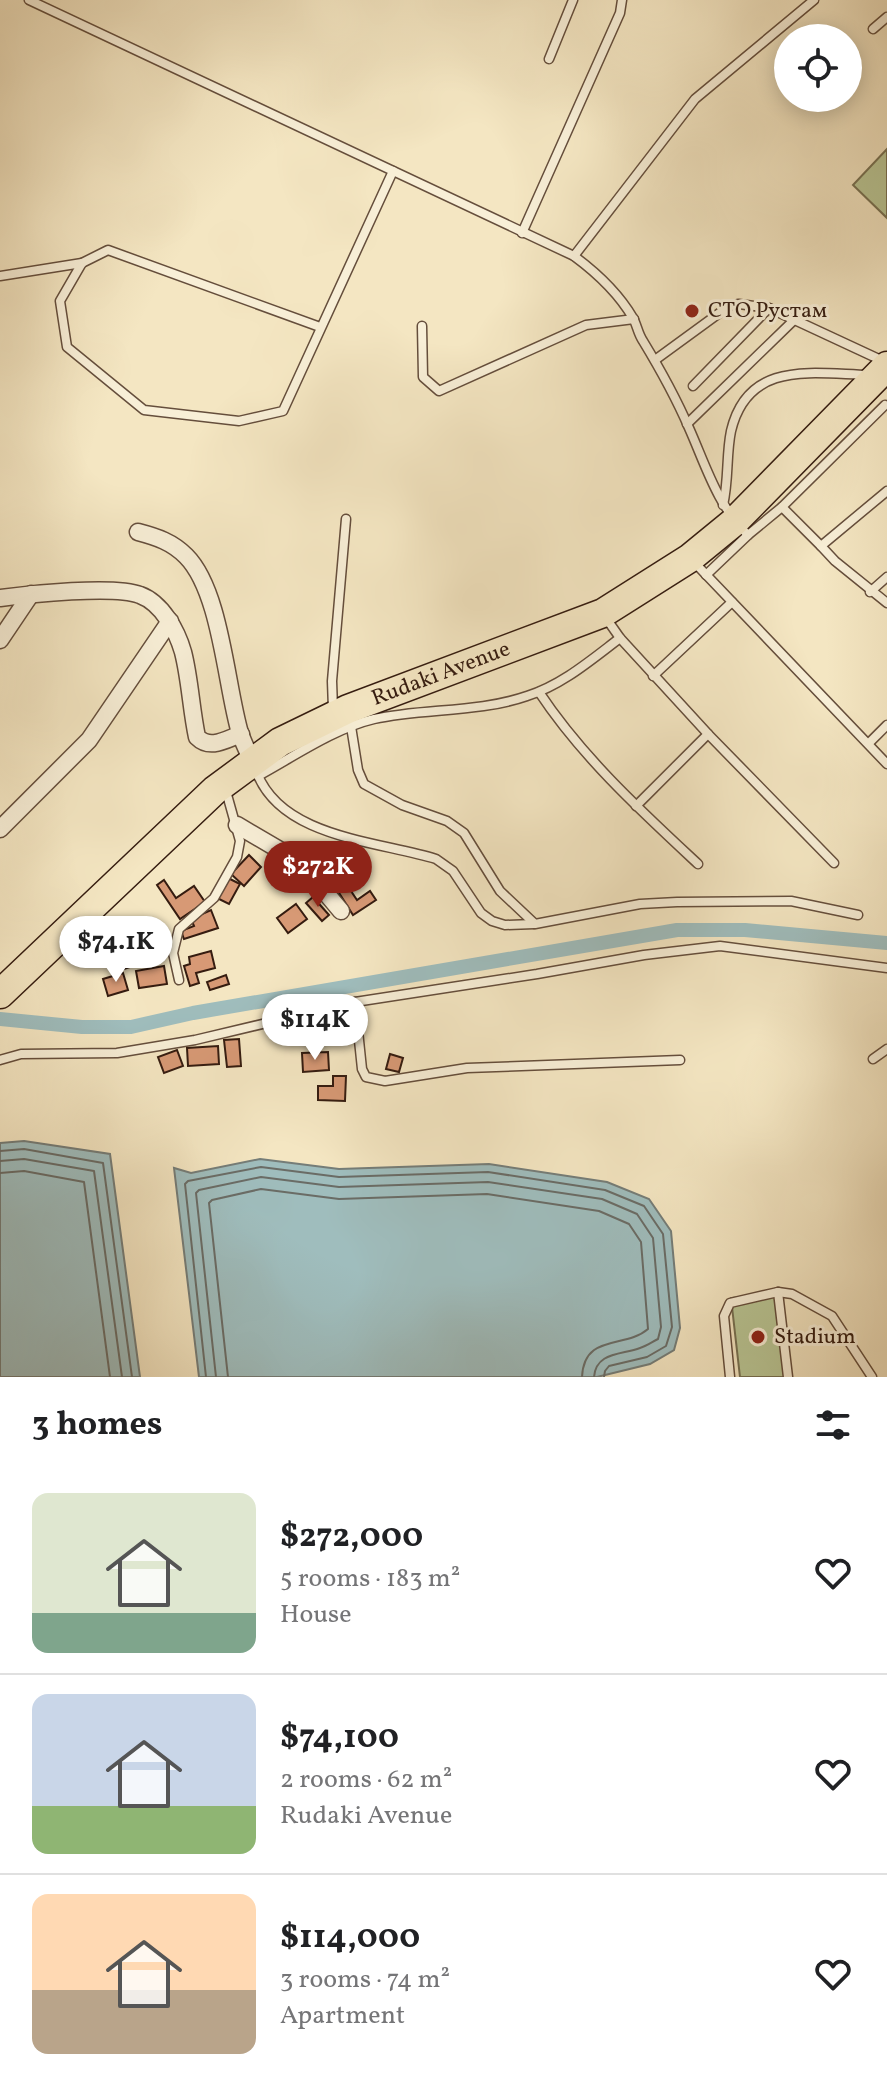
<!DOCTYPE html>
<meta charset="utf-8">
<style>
body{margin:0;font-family:Vollkorn,serif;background:#f2f2f2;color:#202124;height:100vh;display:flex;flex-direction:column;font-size:30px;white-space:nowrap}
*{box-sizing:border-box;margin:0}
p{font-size:26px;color:#757577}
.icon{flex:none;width:44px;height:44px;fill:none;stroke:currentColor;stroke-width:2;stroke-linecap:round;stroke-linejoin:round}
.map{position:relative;height:1377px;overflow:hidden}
.drawer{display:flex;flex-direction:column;background:#fff;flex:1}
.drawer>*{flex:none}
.fabs{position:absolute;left:774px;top:24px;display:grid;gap:16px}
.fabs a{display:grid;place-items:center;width:88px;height:88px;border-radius:50%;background:#fff;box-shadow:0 4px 20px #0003;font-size:40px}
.price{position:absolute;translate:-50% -68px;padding:0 18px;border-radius:28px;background:#fff;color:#222;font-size:26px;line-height:52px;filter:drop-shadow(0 2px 4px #0008)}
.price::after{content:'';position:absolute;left:50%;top:48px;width:24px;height:18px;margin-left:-12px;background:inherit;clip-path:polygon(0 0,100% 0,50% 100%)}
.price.current{background:#8f2418;color:#fff}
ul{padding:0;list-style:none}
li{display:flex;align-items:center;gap:24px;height:200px;padding:0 32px}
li+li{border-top:2px solid #e0e0e0}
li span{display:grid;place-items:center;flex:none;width:224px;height:160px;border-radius:16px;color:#555}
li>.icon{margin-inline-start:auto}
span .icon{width:96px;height:96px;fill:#fffc;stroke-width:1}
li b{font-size:34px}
h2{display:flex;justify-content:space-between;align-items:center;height:96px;padding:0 32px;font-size:34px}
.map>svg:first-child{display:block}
</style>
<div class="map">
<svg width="887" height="1377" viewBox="0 0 887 1377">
<rect width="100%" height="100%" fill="#f4e6c2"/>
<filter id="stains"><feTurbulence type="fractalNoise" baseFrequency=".0025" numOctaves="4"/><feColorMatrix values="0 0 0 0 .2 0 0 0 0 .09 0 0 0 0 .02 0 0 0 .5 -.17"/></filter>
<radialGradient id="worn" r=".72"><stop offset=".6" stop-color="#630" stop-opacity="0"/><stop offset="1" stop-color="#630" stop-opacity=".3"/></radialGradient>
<g fill="#b9c695" stroke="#777152" stroke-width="2">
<path d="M887,149V218L853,185Z"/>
<path d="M776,1292L786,1377H740L731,1298Z"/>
</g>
<g fill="#9fbdbd" stroke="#757d78" stroke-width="2">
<path d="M24,1141L110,1154L140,1377H0V1143Z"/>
<path d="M260,1159L339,1169L489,1164L607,1182L649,1199L671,1231L680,1328L674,1350L650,1364L597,1377H199L174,1168L191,1173Z"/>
</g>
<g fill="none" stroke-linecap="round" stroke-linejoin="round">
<g stroke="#6a6c66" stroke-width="2">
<path d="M0,1151L24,1149L103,1163L132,1377"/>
<path d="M0,1161L24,1159L94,1171L122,1377"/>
<path d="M0,1173L24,1171L84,1182L110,1377"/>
<path d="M206,1377L185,1184L188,1181L261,1167L339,1177L488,1172L605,1190L644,1206L663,1234L672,1327L666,1346L647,1357L609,1366L605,1371L604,1377"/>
<path d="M216,1377L196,1193L199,1190L261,1177L339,1187L488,1182L602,1199L637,1214L653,1238L661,1327L658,1339C652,1342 647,1346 640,1348C621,1355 596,1352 594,1377"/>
<path d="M228,1377L209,1203L212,1200L261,1189L339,1199L487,1194L599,1211L629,1224L641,1242L648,1329C625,1349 584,1333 582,1377"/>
</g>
<path stroke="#9fbdbd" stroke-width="14" d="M0,1019L82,1027H131L193,1013L677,930H745L887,943"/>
</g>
<g fill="#d79975" stroke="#351c10" stroke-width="2">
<path d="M249,855L261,867L244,886L231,874Z"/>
<path d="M278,856L294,875L285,882L270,863Z"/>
<path d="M228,878L240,884L229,904L217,898Z"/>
<path d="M164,880L176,898L194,886L205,902L180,919L157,885Z"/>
<path d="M345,882L357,900L370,891L376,900L353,915L336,888Z"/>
<path d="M313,897L329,915L322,921L306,903Z"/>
<path d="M296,904L307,919L288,933L277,918Z"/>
<path d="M211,910L218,928L184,939L181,931L194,926L191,919Z"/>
<path d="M151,923L162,956L124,969L121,960L136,955L128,930Z"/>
<path d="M211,951L215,968L196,973L199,983L190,986L184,966L190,964L189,957Z"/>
<path d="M164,966L167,984L139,988L136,971Z"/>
<path d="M123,973L128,990L108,996L103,979Z"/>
<path d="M226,975L229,984L210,990L207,982Z"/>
<path d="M338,1016H348L349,1032L338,1033Z"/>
<path d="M331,1017L334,1028L291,1039L288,1028Z"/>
<path d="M239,1039L241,1066L227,1067L224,1040Z"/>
<path d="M218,1046L219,1064L188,1066L187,1048Z"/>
<path d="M177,1050L183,1066L164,1073L158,1057Z"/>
<path d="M328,1052L329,1070L303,1072L302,1053Z"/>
<path d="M390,1054L403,1058L399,1072L386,1069Z"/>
<path d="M333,1076H346L345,1101L318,1100V1086H333Z"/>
</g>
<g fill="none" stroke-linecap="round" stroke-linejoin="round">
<defs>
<g id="lane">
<path d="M29,0L574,256C597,273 619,294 633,318C637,325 638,334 643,341C660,369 676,398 689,428C706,466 717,505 748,535L782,507L821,546L887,491"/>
<path d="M873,29L887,17"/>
<path d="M549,59L573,0"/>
<path d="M522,233L620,13L622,0"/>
<path d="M574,256L695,99L814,0"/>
<path d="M0,276L82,263"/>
<path d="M422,326L423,377L439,391L586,325L634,319"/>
<path d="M320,327L108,250L82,263L60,301L67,347L144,410L239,421L283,411L393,171"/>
<path d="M655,360L729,306L739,304L769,308"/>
<path d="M693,386L769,308L883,361"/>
<path d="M687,424L793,321"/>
<path d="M723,505C729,480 726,455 731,431C748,359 814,374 869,375"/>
<path d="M782,507L885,405"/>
<path d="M821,546L835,561L887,603"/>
<path d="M694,562L887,764"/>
<path d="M706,575L748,535"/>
<path d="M870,592L887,577"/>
<path d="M606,618L620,638L708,734L834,863"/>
<path d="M653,676L732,602"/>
<path d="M539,692C582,757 641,811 698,864"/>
<path d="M333,709L332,681L346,519"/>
<path d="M349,714L358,770L364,784L402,805L447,821L464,833L500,891L535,924L640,904L677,902L791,901L858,915"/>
<path d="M869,743L887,725"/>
<path d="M257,773C282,838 378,841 436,859L453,871L481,913L492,921L505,925L534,924"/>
<path d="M258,776C293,757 335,728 374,719C424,708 478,713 527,696C562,685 591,660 620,638"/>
<path d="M636,806L708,734"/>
<path d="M179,980L173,953L179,929L214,898L237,857L240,841L226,791"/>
<path d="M355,1002L362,1069L366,1077L385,1081L467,1068L680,1060"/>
<path d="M873,1059L887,1049"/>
<path d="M0,1060L21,1054L117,1053L195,1040L355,1002L537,974L644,955L720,946L887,968"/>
<path d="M778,1292L788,1377"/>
<path d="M730,1377L724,1316L730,1303L778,1292L792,1294L832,1316L872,1377"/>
</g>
<g id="street">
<path d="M138,532C157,537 172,542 186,556C221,591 226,686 240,733C243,742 248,752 252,761"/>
<path d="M0,598C29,594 115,585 140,595C162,603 177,631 183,652C190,679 191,709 197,737C210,750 225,740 241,734"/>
<path d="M0,640L31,594"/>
<path d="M237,825L300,862L341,911"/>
<path d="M0,829L89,740L170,621"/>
</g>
<g id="highway">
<path id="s1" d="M0,994L215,790L280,742L348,709L603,613L690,558L734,522L887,366"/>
</g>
</defs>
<use href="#lane" stroke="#654e3c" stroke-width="11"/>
<use href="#street" stroke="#654e3c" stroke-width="19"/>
<use href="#highway" stroke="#351c10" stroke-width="31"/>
<use href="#lane" stroke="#f8efd7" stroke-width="8"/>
<use href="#street" stroke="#f8efd7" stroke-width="16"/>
<use href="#highway" stroke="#f4e6c2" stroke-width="28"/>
</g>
<g fill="#8f2418" stroke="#f8efd7" stroke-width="3">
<circle cx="692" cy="311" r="8"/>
<circle cx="758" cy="1337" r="8"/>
</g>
<g text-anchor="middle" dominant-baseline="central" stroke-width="6" stroke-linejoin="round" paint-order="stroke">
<g font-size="22" fill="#351c10" stroke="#f8efd7" text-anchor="start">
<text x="708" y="311">СТО Рустам</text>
<text x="774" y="1337">Stadium</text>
</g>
<g font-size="22" fill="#351c10" stroke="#f8efd7">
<text stroke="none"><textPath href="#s1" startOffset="552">Rudaki Avenue</textPath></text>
</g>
</g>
<rect width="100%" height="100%" filter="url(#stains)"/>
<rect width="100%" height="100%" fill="url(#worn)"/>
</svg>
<div class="fabs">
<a><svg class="icon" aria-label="locate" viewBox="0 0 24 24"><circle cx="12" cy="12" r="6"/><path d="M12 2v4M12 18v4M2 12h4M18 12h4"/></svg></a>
</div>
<b class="price current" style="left:318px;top:909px">$272K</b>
<b class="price" style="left:116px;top:984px">$74.1K</b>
<b class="price" style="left:315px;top:1062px">$114K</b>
</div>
<section class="drawer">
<h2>3 homes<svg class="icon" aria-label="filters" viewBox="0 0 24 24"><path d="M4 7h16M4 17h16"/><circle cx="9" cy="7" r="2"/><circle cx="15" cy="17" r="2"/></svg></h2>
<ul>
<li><span style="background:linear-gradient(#dfe7d0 75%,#7fa58c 0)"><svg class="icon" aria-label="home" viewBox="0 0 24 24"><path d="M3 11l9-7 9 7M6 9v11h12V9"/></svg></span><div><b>$272,000</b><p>5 rooms · 183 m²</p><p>House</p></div><svg class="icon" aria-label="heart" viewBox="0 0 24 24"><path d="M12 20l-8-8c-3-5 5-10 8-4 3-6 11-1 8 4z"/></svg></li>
<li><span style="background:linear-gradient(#c9d6e8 70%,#8fb573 0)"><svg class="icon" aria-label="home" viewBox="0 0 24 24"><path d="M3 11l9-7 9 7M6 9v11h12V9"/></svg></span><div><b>$74,100</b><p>2 rooms · 62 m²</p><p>Rudaki Avenue</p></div><svg class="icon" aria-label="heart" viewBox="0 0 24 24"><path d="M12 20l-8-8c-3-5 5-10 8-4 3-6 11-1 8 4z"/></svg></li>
<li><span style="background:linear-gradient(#ffd9b3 60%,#b9a48a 0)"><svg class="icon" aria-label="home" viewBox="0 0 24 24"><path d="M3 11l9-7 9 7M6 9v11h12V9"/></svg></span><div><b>$114,000</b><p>3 rooms · 74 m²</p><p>Apartment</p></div><svg class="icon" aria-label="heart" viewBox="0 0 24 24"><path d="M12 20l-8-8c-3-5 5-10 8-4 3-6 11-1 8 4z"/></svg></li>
</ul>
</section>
